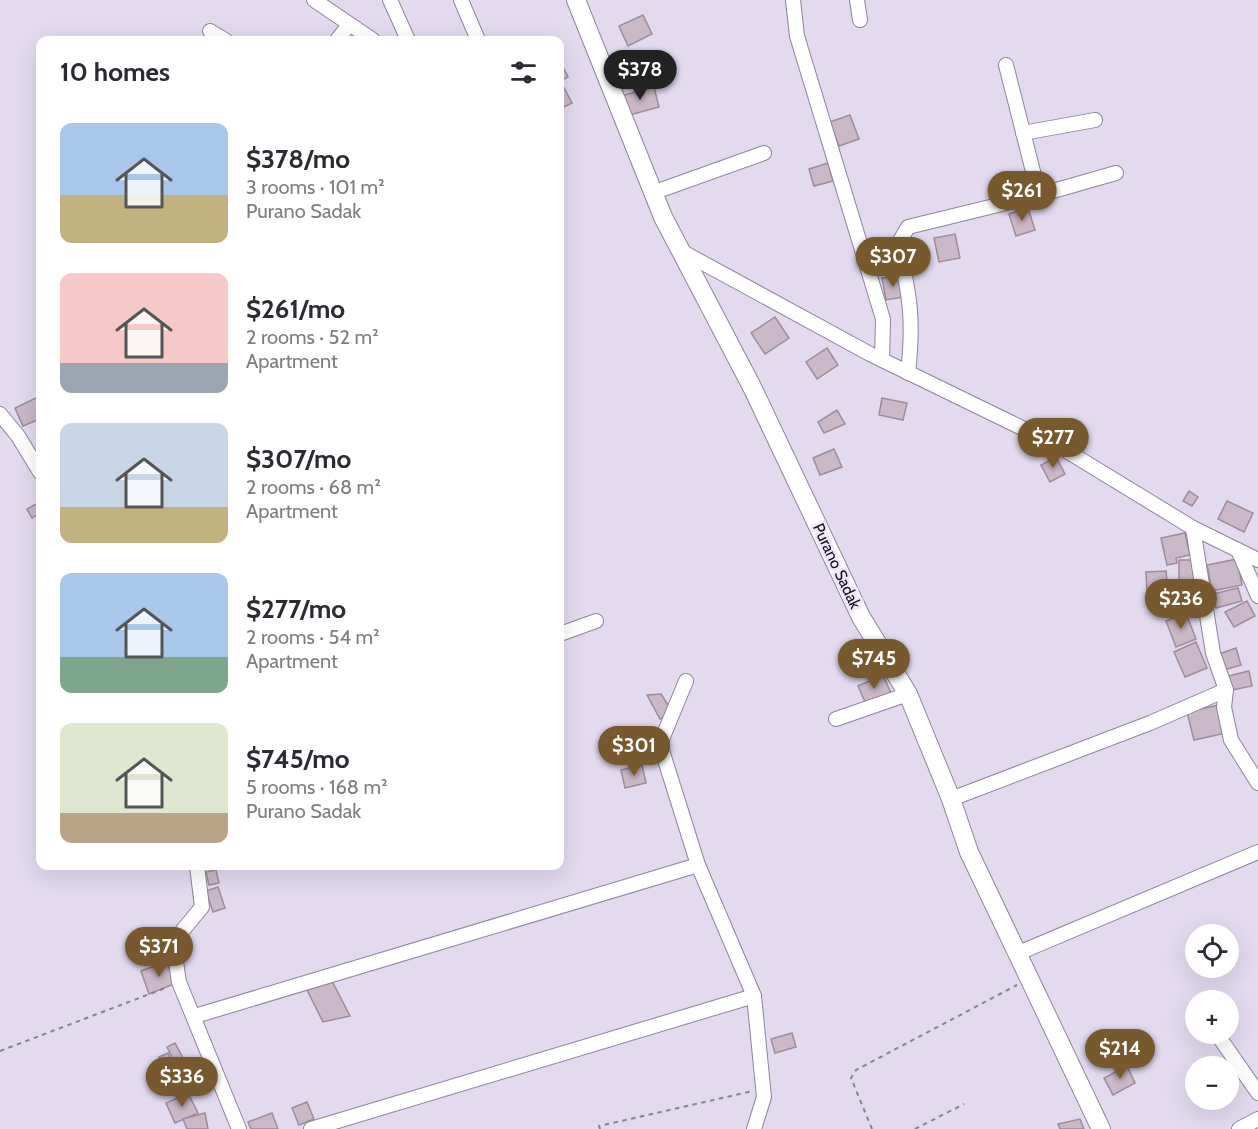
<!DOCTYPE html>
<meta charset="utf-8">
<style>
body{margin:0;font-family:Cabin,sans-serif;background:#f2f2f3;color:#2b2b33;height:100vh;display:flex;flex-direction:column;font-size:22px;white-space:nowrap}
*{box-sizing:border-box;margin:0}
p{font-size:20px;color:#7c7c81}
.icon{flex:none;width:33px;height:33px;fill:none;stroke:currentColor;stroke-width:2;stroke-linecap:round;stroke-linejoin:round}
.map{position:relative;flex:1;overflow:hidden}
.details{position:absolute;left:36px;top:36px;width:528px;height:834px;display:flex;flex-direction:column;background:#fff;border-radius:12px;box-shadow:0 6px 24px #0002}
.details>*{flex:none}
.controls{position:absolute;left:1185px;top:924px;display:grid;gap:12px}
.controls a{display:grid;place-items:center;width:54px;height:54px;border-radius:50%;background:#fff;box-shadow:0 6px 24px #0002;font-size:30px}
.price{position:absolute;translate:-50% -51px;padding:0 14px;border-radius:21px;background:#78592e;color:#fff;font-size:20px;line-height:39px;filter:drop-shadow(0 2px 3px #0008)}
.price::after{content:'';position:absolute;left:50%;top:36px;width:18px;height:14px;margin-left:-9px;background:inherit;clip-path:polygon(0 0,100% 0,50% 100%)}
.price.on{background:#222;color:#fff}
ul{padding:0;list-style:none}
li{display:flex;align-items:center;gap:18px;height:150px;padding:0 24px}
li span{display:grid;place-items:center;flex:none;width:168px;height:120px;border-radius:12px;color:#555}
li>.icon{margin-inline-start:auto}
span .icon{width:72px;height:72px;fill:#fffc;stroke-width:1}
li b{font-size:26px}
h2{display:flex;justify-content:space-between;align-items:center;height:72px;padding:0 24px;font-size:26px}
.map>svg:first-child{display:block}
</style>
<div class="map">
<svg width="1258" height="1129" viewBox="0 0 1258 1129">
<rect width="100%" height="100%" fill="#e3daf0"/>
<g fill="#cbb8c8" stroke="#9e8b9b" stroke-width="1.5">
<path d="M643,15L652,34L628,46L619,26Z"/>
<path d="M561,63L568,77L560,81V64Z"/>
<path d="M562,84L572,103L560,109V85Z"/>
<path d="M654,87L659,107L626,116L621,96Z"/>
<path d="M850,115L859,139L839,146L830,122Z"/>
<path d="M828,163L833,181L814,186L809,169Z"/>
<path d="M1028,208L1035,230L1016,236L1009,214Z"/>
<path d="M955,234L960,258L939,262L934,238Z"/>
<path d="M900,275L904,297L886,300L882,278Z"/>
<path d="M775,317L789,338L765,354L751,333Z"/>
<path d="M827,348L838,365L817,379L806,362Z"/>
<path d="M40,396V419L23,426L15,408Z"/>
<path d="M882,398L907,403L903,420L879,415Z"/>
<path d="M837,410L845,424L824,433L818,422Z"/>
<path d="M834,449L842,467L820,475L813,458Z"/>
<path d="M1056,457L1065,474L1050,482L1041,465Z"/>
<path d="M1189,491L1198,497L1192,506L1183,501Z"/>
<path d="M1227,501L1253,513L1244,532L1218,519Z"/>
<path d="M40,502V513L32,518L27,509Z"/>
<path d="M1185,533L1190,555L1176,558L1177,563L1167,565L1161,538Z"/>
<path d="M1237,559L1242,585L1212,591L1207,565Z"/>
<path d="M1179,560H1195V584L1179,585Z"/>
<path d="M1166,571L1168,591L1147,592L1146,572Z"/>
<path d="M1238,588L1242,601L1216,608L1213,594Z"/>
<path d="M1247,601L1255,616L1234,627L1225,612Z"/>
<path d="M1186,613L1196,639L1176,647L1166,621Z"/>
<path d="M1196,642L1207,668L1185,677L1174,652Z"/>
<path d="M1236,648L1241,665L1224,670L1219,654Z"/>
<path d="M1249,671L1252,686L1227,691L1224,677Z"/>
<path d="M883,675L891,693L866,704L858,686Z"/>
<path d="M661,694L673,713L660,719L647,695Z"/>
<path d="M1219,705L1226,733L1194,740L1187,712Z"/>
<path d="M642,765L646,783L625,788L621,770Z"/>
<path d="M216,870L219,883L209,885L206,872Z"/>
<path d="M218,887L225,908L213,912L206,891Z"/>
<path d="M163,948L165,962L157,963L155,949Z"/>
<path d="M165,962L179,982L149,994L141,971Z"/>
<path d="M332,981L350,1016L323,1022L307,990Z"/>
<path d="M792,1033L796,1047L775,1053L771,1039Z"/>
<path d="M175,1043L183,1058L175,1063L167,1047Z"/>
<path d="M168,1053L172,1063L163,1067L159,1057Z"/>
<path d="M1127,1066L1135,1083L1113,1095L1104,1078Z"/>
<path d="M188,1093L198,1113L175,1123L166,1103Z"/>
<path d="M307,1102L314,1119L299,1125L292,1108Z"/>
<path d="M205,1113L208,1129H187L183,1119Z"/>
<path d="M272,1113L278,1129H251L248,1122Z"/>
<path d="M1080,1119L1084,1129H1060L1058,1124Z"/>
</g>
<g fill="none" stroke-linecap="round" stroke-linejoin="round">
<defs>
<g id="minor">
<path d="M314,0L373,40"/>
<path d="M390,0L408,40"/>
<path d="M461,0L478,40"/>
<path d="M793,0L797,36L883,319L882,360"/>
<path d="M857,0L860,20"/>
<path d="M210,31L225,40"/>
<path d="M337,40L349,25"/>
<path d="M1023,133L1095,120"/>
<path d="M655,192L764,153"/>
<path d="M1039,195L1116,173"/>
<path d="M681,251L870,354L1057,445L1193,528L1258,560"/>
<path d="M908,373C914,320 910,295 898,244L908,227L1039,195L1006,65"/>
<path d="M0,414L18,436L40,472"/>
<path d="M1193,528L1213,653L1226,690L1224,707L1231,740L1258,783"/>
<path d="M1238,550L1258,596"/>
<path d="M560,634L596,621"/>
<path d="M686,681L660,744L698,865L754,996L764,1097L754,1129"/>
<path d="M836,719L908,694"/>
<path d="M951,799L1150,723L1226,690"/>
<path d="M197,866L202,907L173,942L179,982L239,1129"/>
<path d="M1016,954L1258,852"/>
<path d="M195,1016L698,865"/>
<path d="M1217,1034L1258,1093"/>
<path d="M311,1129L754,996"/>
<path d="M1239,1129L1258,1119"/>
</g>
<path id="major" d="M576,0L663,217L752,387L861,617L908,694L951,799L969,852L1101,1129"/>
</defs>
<use href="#minor" stroke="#8d8498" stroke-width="16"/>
<use href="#major" stroke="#8d8498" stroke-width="20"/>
<g stroke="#8a8393" stroke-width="2" stroke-dasharray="4.5 4.5" stroke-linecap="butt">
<path d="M0,1051L168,987"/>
<path d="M600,1129L599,1126L753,1091"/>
<path d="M872,1129L851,1078L856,1070L1017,985"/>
<path d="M915,1129L964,1104"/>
</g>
<use href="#minor" stroke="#fff" stroke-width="14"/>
<use href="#major" stroke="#fff" stroke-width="18"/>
</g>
<g text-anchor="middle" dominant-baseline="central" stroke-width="6" stroke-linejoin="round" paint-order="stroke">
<g font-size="16" fill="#120e16" stroke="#f1e7fd">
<text transform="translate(837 566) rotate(65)">Purano Sadak</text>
</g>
</g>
</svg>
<div class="controls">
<a><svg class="icon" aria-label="locate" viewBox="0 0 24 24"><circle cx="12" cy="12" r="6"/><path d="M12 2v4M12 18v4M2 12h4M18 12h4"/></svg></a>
<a>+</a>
<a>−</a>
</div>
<b class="price on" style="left:640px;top:101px">$378</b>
<b class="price" style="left:1022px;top:222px">$261</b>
<b class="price" style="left:893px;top:288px">$307</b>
<b class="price" style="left:1053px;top:469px">$277</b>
<b class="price" style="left:1181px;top:630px">$236</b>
<b class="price" style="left:874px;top:690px">$745</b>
<b class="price" style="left:634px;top:777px">$301</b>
<b class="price" style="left:159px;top:978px">$371</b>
<b class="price" style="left:1120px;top:1080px">$214</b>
<b class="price" style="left:182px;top:1108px">$336</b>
<section class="details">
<h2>10 homes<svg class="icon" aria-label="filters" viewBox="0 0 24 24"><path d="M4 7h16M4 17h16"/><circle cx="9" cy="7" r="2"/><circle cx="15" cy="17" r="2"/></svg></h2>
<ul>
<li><span style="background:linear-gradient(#a9c7e8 60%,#c2b280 0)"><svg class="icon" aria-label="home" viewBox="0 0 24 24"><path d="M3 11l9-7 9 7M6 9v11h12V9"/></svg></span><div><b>$378/mo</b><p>3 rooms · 101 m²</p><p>Purano Sadak</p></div></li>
<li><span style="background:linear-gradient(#f6c9c9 75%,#9aa5b1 0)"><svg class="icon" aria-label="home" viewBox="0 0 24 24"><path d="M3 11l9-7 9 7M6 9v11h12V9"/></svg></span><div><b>$261/mo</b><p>2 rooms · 52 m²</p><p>Apartment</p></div></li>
<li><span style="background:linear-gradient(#c9d6e8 70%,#c2b280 0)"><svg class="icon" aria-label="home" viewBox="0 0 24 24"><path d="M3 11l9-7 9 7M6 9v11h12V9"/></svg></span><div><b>$307/mo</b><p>2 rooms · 68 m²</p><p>Apartment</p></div></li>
<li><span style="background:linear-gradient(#a9c7e8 70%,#7fa58c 0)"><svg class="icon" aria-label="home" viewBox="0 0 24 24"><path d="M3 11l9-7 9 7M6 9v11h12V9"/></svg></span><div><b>$277/mo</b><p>2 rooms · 54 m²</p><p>Apartment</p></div></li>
<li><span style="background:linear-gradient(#dfe7d0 75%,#b9a48a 0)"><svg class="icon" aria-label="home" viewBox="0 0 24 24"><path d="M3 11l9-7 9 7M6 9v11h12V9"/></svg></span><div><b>$745/mo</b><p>5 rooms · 168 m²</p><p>Purano Sadak</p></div></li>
</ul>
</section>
</div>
